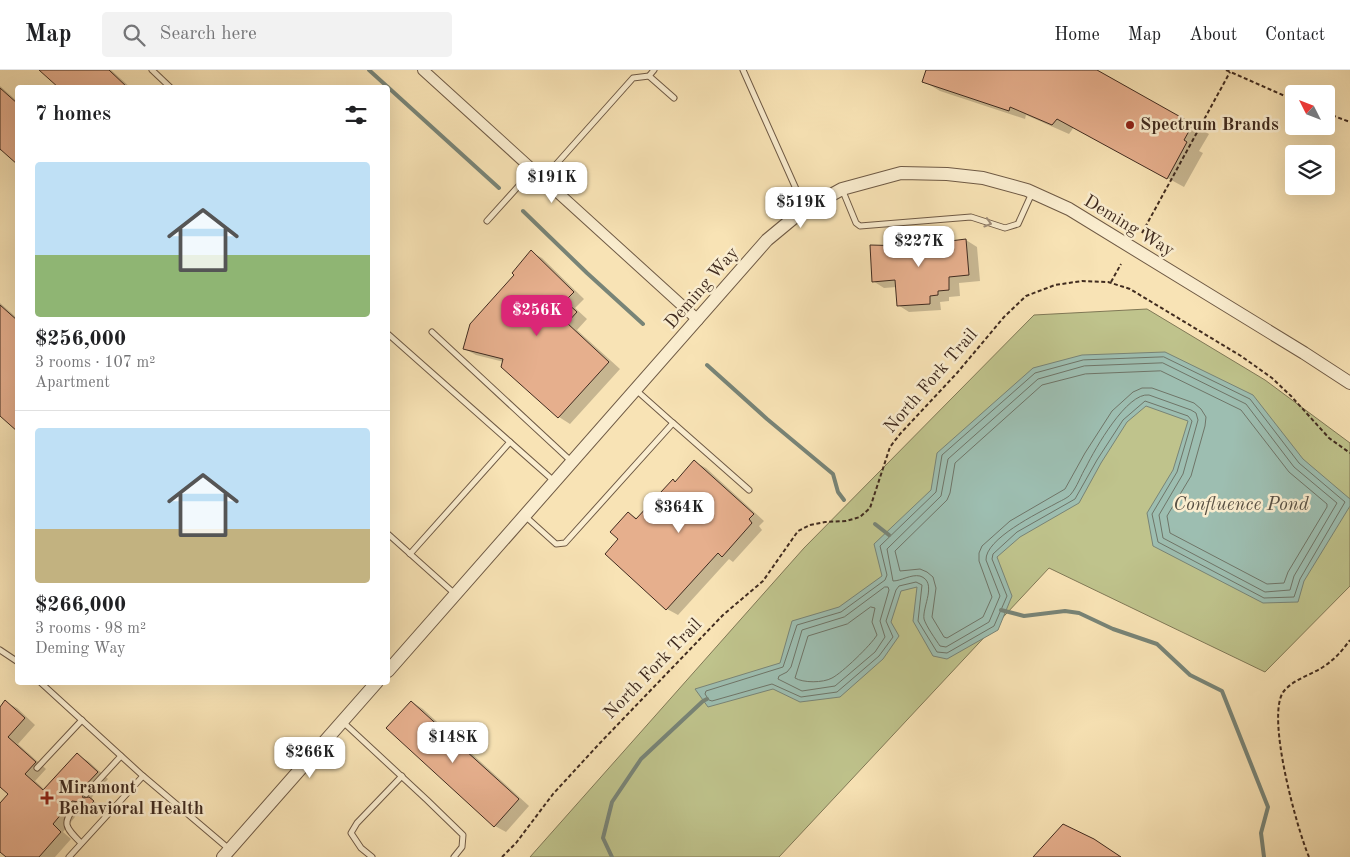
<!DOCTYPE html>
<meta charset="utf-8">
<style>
body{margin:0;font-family:"Old Standard TT",serif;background:#f2f2f2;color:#202124;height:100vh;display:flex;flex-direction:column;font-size:19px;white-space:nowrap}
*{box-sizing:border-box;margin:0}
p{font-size:16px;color:#757577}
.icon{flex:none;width:28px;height:28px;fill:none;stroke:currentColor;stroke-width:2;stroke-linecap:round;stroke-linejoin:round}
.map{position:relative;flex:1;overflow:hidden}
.panel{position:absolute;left:15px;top:15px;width:375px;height:600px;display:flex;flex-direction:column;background:#fff;border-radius:5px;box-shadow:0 5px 20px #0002}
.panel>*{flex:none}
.needle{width:32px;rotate:312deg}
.buttons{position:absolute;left:1285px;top:15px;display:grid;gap:10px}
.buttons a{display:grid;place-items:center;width:50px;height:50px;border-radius:5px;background:#fff;box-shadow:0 5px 20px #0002;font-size:25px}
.price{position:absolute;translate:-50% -42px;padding:0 11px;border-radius:10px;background:#fff;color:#222;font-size:16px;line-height:32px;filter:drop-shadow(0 1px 2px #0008)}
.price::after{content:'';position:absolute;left:50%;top:30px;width:15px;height:11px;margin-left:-8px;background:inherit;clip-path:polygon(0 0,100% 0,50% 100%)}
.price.active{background:#db2777;color:#fff}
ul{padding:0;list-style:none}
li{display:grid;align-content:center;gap:10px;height:265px;padding:0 20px}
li+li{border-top:1px solid #e0e0e0}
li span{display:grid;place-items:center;height:155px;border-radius:5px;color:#555}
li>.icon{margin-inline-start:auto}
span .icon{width:90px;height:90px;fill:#fffc;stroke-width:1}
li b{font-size:21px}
h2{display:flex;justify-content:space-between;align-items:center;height:60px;padding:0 20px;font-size:21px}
header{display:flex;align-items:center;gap:30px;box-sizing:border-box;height:70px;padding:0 25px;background:#fff;border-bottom:1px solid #e0e0e0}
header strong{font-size:24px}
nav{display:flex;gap:28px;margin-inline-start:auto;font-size:18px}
.search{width:350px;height:45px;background:#f2f2f2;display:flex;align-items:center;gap:12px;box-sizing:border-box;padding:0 18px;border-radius:5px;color:#757577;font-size:19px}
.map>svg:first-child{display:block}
</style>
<header>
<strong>Map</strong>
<div class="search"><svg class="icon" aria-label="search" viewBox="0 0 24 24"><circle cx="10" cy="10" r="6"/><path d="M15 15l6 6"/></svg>Search here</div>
<nav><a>Home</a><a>Map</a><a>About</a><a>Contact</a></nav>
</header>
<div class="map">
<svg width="1350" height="787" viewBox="0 0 1350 787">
<rect width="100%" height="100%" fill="#f8e3b5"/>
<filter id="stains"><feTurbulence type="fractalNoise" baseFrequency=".004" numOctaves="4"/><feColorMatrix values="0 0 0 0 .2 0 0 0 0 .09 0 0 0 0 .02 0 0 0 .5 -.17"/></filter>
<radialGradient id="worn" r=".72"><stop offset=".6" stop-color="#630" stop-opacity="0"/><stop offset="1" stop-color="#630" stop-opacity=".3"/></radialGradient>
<path fill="#bfc38c" stroke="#807856" d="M1147,239L1265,310L1350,373V516L1265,602L1049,498L779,787H530L804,478L1034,245Z"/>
<path fill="#9dbeb1" stroke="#788477" d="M1165,282L1253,325L1303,389L1350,429V436L1304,511L1298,532L1263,533L1153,476L1147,443L1173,400L1188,351L1146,336L1127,352L1101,393L1079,433L1020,467L997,487L1012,526L998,560L947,589L933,586L913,551L917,517L901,521L891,552L899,566L883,589L840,627L800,632L773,619L708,637L695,619L780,593L792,551L839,537L882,506L874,474L931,420L937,383L1033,298L1082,285Z"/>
<g fill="#0003">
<path d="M41,0H111L131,18H61Z"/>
<path d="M927,0H1097L1209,64L1199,81L1203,83L1184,117L1074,57L1069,64L1026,45L1025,49L940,21L923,11Z"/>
<path d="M0,16L18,32V93L2,79L0,81Z"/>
<path d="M924,169L932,174L966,170L977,177L980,211L959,213L960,226L949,227V231L940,232L941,240L909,242L898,235L897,217L884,218L873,211L909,177Z"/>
<path d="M531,182L542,188L584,229L575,238L587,249L577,260L620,299L570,354L559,347L503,296L504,292L476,285L465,279Z"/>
<path d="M0,233L18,249V360L0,345Z"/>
<path d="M695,392L706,398L764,451L759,456L762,460L733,492L729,489L678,545L667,539L606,484L620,469L629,443L638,449L676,413Z"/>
<path d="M6,632L17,638L35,655L18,674L46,699L35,711L45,720L77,685L88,691L108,709L92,727L93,731L104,738L96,747L82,738L63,762L71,769L55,787H8L0,780V735L10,724L0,716V638Z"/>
<path d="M412,632L423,639L529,736L506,762L495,756Z"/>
</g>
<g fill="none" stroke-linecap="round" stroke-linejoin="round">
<g stroke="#6f7568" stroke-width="1">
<path d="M1164,287L1250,329L1299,393L1345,432L1300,509L1294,527L1264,528L1158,472L1152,444L1177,402L1192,351L1188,346L1145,331L1123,350L1097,390L1075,429L1017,462L993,484L992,489L1007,526L994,556L947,583L937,582L918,551L922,515L916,512L899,516L896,520L886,551L893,567L879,586L837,622L801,627L772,614L712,631L709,630L705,624L706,621L783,597L797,555L841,542L885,510L887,505L880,476L936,422L942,385L1035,303L1083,290Z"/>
<path d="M1163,293L1246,334L1294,397L1337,433L1294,506L1290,520L1265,522L1163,468L1159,445L1183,404L1198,350L1196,343L1191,340L1149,325C1127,322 1095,379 1086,397C1081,405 1077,417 1071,424C1068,428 1060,431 1055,434C1038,443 985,469 986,490L1000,526L989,552L946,577L940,576C936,570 926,556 924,549C922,537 938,512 920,506C911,504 901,511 893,511L887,479L941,426L948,389L1038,309L1084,296Z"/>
<path d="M1161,301L1241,340L1289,402L1327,434V437L1288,502L1284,513L1267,514L1170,463L1167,446L1191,406L1205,356L1206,347L1201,339L1194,333L1152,318H1142L1133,322L1112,341L1085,383L1065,419L1010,451L982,476L979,483V491L992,527L983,547L947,568L944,567L932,547L936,518L933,507L927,502L920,499L900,501L895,481L947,430L950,423L955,393L1042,315L1085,304Z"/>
<path d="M885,517H888L889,520L880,551L885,567L875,582L835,616L802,621L778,609L779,606L787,602L791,597L802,560L844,547Z"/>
<path d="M871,537L875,538L872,552L877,565C871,575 842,603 832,608C823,613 803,613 795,608L808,566L847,554Z"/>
</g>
<g stroke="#788477" stroke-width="4">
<path d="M369,0L499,118"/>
<path d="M523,141L587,203L643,254"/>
<path d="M707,295L767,349L833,404L838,422L844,430"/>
<path d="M875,454L889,465"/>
<path d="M1001,540L1024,546L1065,541L1079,543L1113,559L1157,574L1190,605L1222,621L1268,737L1261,763L1264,787"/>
<path d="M612,787L603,768L612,732L641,689L703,631L707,629"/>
</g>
</g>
<g fill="#e6af8d" stroke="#412c20">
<path d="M39,0H109L128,18H59Z"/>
<path d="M926,0H1097L1193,54L1184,70L1187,72L1167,109L1057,49L1052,55L1010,37L1009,41L922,12Z"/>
<path d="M0,18L18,34V95L0,79Z"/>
<path d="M925,168L926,174L966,169L969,205L949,207V220L938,221V225L930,226V234L897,236L895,210L872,212L870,175L908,176V170Z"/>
<path d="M531,180L574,222L565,231L577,242L567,253L609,292L558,348L501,297L503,289L463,279L470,254L514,205L512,203Z"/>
<path d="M0,235L18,251V362L0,346Z"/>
<path d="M694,390L754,444L749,449L752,453L722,487L718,483L666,540L605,484L618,469L610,462L628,442L636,449L673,409L675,412Z"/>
<path d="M5,630L25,648L8,667L36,692L25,704L43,720L77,683L98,702L81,720L83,728L89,727L94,731L84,742L80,738V732L72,731L53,754L61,762L39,787H6L0,782V733L8,724L0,717V637Z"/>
<path d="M411,631L519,729L494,757L386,658Z"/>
<path d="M1063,754L1094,769L1121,787H1033Z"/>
</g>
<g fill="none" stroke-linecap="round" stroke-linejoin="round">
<defs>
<g id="service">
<path d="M152,0L171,18"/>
<path d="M743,0L805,139"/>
<path d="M649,6L674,28"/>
<path d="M543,109L633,8L649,6L654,0"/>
<path d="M842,119L856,153L860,156L971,147L1005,158L1018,154L1032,123"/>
<path d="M487,151L533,100"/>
<path d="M432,262L572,392"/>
<path d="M388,264L554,411"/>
<path d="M636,320L673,353"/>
<path d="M525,446L556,474L565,473L673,353L749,420"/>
<path d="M388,464L455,524"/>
<path d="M410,484L510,372"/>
<path d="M0,580L18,592"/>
<path d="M40,612L143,706L229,779"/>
<path d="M343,652L427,730L463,765L462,777L454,787"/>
<path d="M37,698L82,650"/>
<path d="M86,724L121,686"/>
<path d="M77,735C61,753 65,757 81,773"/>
<path d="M69,787L143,706"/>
<path d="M372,787L361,778L351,763L357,753L402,706"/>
</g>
<path id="minor" d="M423,0L698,250"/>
<g id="tertiary">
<path d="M388,601L767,170L802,141L842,119L901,103L947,104L983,108L1027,120L1069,139L1304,283L1350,313"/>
<path d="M223,787L377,612"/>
</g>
</defs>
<use href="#service" stroke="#6f5a45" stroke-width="7"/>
<use href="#minor" stroke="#6f5a45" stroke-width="12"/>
<use href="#tertiary" stroke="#6f5a45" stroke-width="14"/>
<g stroke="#412c20" stroke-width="2" stroke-dasharray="4 2.5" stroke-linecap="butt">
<path d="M1226,0L1294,30"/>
<path d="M1326,43L1350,52"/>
<path d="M1142,163L1230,2"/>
<path d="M1111,212L1121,194"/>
<path d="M696,221L697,225"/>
<path d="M669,252L673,251"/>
<path d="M502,787L516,773L553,724L599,674L723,545L763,511L798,461L810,455L825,452L846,451L860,447L870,438L890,377L900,364L957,303L1004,247L1026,226L1055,215L1082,211L1108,212L1130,219L1241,286L1272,308L1291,326L1329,368L1350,383"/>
<path d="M1309,787C1297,759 1265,644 1284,621C1294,609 1311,605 1323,597C1334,590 1342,581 1350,570"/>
</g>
<use href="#service" stroke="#faedcf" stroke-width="5"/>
<use href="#minor" stroke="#faedcf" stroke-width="10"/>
<use href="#tertiary" stroke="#faedcf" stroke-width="12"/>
</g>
<defs><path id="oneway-chevron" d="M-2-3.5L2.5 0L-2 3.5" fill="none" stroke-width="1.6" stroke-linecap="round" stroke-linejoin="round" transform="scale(1.25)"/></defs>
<use stroke="#9e8c78" href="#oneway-chevron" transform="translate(988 153) rotate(17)"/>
<g fill="#8f2418" stroke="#faedcf" stroke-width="2">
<circle cx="1130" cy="55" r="5"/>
<path d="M44.5 720.5h5v5h5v5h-5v5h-5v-5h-5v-5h5z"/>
</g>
<g text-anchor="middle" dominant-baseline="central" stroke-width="5" stroke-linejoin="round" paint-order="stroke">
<g font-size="18" font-weight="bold" fill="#412c20" stroke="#faedcf" text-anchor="start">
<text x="1140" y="55">Spectrum Brands</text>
<text x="58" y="718">Miramont<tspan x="58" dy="21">Behavioral Health</tspan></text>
</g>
<g font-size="18" fill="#412c20" stroke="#faedcf">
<text transform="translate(1129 156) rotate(31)">Deming Way</text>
<text transform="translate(702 218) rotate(-49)">Deming Way</text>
<text transform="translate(931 311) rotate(-49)">North Fork Trail</text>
<text transform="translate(653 599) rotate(-46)">North Fork Trail</text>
</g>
<g font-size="19" font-style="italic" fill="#585044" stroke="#faedcf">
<text x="1241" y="435">Confluence Pond</text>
</g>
</g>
<rect width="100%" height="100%" filter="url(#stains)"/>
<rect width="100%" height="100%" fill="url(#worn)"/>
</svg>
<div class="buttons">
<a><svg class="needle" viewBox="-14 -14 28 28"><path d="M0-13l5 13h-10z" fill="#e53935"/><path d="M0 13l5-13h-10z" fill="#757577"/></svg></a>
<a><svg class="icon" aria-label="layers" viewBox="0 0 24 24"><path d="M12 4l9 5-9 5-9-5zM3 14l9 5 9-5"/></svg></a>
</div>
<b class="price" style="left:552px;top:134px">$191K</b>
<b class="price" style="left:801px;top:159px">$519K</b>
<b class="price" style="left:919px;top:198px">$227K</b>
<b class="price active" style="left:537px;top:267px">$256K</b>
<b class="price" style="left:679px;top:464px">$364K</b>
<b class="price" style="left:453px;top:694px">$148K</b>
<b class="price" style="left:310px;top:709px">$266K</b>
<section class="panel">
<h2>7 homes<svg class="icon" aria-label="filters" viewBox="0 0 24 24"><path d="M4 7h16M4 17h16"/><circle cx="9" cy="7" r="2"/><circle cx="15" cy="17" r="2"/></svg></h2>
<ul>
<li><span style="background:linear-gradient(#bfe0f5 60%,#8fb573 0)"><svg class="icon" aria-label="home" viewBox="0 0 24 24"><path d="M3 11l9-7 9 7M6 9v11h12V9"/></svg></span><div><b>$256,000</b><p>3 rooms · 107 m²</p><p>Apartment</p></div></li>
<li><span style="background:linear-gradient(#bfe0f5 65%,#c2b280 0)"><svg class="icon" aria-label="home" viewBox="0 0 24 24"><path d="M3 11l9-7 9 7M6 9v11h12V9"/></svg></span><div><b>$266,000</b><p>3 rooms · 98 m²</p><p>Deming Way</p></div></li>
</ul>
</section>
</div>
